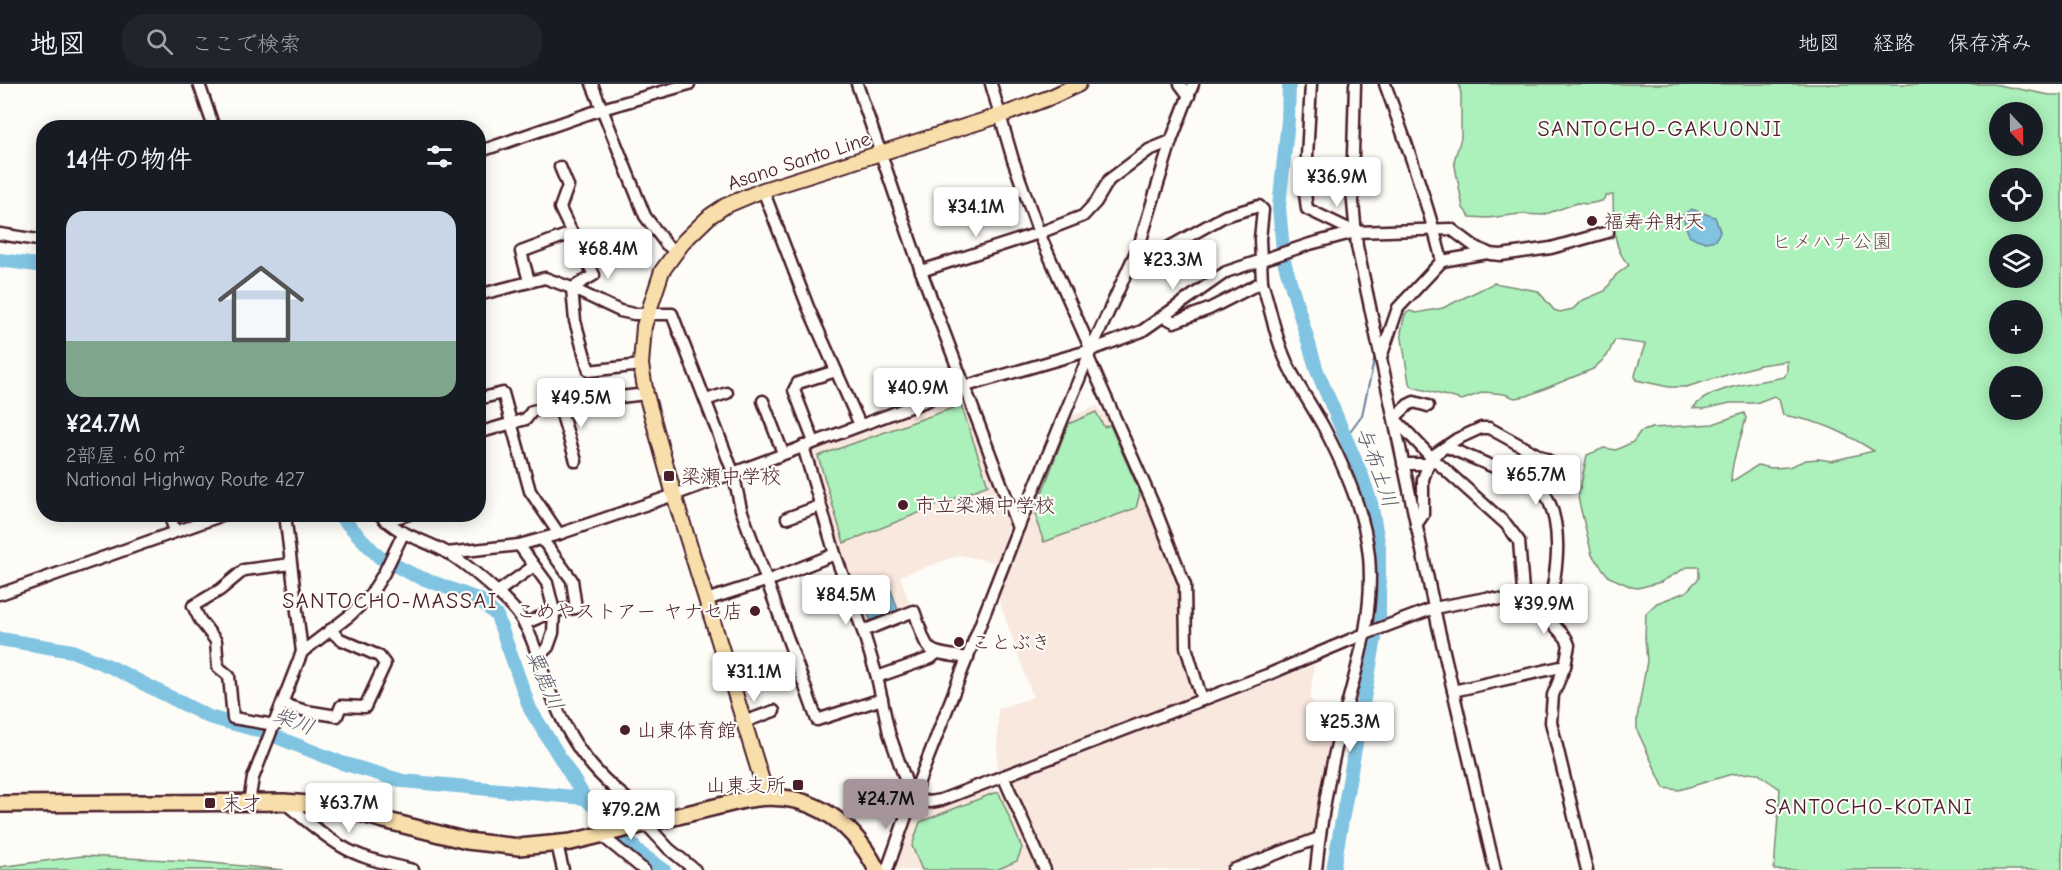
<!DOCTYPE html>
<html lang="ja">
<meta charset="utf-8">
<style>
body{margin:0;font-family:"Comic Neue","Klee One",sans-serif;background:#20242c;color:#f1f3f6;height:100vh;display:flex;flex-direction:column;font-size:22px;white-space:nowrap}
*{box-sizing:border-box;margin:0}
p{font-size:20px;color:#9ea1a6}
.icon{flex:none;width:33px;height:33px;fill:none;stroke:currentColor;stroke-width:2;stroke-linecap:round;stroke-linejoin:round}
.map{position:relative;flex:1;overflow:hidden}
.side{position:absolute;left:36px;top:36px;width:450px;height:402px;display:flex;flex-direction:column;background:#171b24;border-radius:24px;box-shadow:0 3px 15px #0003}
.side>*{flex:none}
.needle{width:39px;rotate:158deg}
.tools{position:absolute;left:1989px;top:18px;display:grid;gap:12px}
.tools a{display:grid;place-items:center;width:54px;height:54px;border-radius:50%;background:#171b24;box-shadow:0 3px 15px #0003;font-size:30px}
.price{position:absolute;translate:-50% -51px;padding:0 14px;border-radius:6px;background:#fff;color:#222;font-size:20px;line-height:39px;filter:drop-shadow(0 2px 3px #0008)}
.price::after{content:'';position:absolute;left:50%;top:36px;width:18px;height:14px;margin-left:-9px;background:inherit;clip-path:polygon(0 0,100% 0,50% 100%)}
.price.active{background:#a6949b;color:#111}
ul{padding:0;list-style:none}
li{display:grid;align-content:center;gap:12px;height:318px;padding:0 30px}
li+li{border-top:2px solid #363941}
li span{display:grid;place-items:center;height:186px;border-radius:18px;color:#555}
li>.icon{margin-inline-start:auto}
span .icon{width:108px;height:108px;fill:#fffc;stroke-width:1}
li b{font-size:26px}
h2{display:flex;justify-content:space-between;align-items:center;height:72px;padding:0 30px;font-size:26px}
header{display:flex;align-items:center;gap:36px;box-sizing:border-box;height:84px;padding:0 30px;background:#171b24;border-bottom:2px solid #363941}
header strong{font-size:28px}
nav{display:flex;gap:33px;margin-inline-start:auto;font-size:21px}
.search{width:420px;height:54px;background:#20242c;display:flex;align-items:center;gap:15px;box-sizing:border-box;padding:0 21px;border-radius:24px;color:#9ea1a6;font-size:22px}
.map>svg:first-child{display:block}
</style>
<header>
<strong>地図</strong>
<div class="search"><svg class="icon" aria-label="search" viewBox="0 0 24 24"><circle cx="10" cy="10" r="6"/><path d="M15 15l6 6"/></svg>ここで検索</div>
<nav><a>地図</a><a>経路</a><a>保存済み</a></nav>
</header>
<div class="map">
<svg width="2062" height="786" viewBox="0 0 2062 786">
<rect width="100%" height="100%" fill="#fdfcf7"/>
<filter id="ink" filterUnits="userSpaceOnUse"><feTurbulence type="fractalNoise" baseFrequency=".0167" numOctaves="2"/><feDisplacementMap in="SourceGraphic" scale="12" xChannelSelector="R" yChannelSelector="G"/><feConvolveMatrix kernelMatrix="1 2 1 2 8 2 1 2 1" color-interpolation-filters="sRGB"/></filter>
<g filter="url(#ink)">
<g fill="#f8e8de">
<path d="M959,313L963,314L1009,441L998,479L960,471L900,492L912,526L865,542L839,472L809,365Z"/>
<path d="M1097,322L1106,333L1111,331L1180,501L1179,560L1196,613L997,691L998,625L1033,613L996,508L1067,334Z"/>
<path d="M1314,581L1310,614L1333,656L1315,751L1222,786H1050L1014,704L1013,693L1204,624Z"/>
<path d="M989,705L1001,707L1038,786H893L916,726L922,723L937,724Z"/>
</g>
<g fill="#acf1bc" stroke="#7b8874" stroke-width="1.5" fill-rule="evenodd">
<path d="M1459,0H1993L2050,11H2062V786H1774L1780,705L1757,689L1732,690L1679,706L1664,704L1637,646V634L1647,577L1645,553L1646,529L1657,519L1686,508L1699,494V483H1687L1661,498L1638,504L1632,503L1609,493L1592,471L1578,414L1587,371L1604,364L1616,366L1633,358L1640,348L1652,344L1713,340L1744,329L1746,334C1741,356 1731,376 1731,398L1758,381L1771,384L1789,383L1806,376L1819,375L1831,377L1874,367C1840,346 1823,338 1783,331L1779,315L1774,312L1756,319H1730L1704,325L1693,324C1710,302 1757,299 1784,293L1787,288V277L1760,281L1686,303H1669L1636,296L1635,291L1645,260L1615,256L1607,272L1593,285L1527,312L1515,314L1504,310L1484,308L1462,316L1413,303L1409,299L1401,248L1405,230L1410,227L1416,229L1443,224L1494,199L1538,207L1554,226L1560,228L1573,225L1581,217L1605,207L1616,191L1629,181C1611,164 1614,133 1613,111L1606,112L1602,117L1588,120L1577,119L1543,131L1520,130L1488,134L1470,133L1463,124L1454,77L1461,54V10ZM2000,28H2032V62H2000ZM2000,94H2032V128H2000ZM2000,160H2032V194H2000ZM2000,226H2032V260H2000ZM2000,292H2032V326H2000Z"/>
<path d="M961,321L988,401L844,459L818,372Z"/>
<path d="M1096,328L1104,343L1110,341L1140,409L1136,424L1044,458L1037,439L1036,425L1068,340Z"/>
<path d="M994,709H999L1022,764L1017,777L996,786H922L912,762L920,738Z"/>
<path d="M82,772L191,777L284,786H0V783Z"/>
</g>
<g fill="#81c4e2" stroke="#6b8299" stroke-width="1.5">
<path d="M1691,125L1715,133L1720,147L1716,156L1706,158L1690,153L1685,141L1683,131Z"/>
<path d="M891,506L898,526L871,537L863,517Z"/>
</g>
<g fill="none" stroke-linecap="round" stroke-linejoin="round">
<g stroke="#6b8299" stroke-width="2">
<path d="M1422,190L1436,174"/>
<path d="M1381,255L1392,227"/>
<path d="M1345,354L1362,331L1375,272"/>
</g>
<g stroke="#81c4e2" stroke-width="14">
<path d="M1289,0L1288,36L1279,123L1284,177L1317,287L1362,392L1371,419L1379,463V532L1333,786"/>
<path d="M0,176L44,182"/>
<path d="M338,430L379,473L414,491L480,516L497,532L530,625L585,714L641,770L664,786"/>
<path d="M0,555L72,567L111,583L209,633L264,648L342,679L403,697L585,714"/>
</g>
<defs>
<g id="minor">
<path d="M199,0L214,44"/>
<path d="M592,0L645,132L666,160L676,168"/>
<path d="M857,0L921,187L1018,444"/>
<path d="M991,0L1013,76L1039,149L1091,266"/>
<path d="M1180,0L1189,12"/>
<path d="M1311,0L1305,109L1307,125L1355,148"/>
<path d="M1355,0L1352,107L1357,162L1438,542L1495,786"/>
<path d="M478,68L602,25L689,0"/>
<path d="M560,83L568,102L560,124C570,147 583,168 594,191L572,204L575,237L589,287L641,281"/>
<path d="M763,106L808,223L860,341"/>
<path d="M0,150L44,157"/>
<path d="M1442,177L1487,169"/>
<path d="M1128,186L1225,132L1259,122L1263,126L1260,155L1262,198L1209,225L1174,238L1163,232"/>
<path d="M921,187L1039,149L1083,132L1096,118L1109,96L1149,66L1171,57"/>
<path d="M529,197L521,168L572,149"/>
<path d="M1262,198C1271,226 1276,258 1290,285C1300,305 1313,324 1324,344C1344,382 1365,429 1369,472C1375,538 1352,597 1337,660C1327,701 1320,744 1316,786"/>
<path d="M478,211L545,194L569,203L620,227L634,230H672L733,388L741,425L817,636L882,615"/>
<path d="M1088,273L1154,422L1185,501L1186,563L1202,616"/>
<path d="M1381,273L1398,224L1442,177C1427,117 1406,58 1385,0"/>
<path d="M478,315L503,309L530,407L559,450"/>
<path d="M706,316L727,309"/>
<path d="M763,317L783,369"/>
<path d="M559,321L576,377"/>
<path d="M1428,322L1414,318L1408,321L1394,334L1431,373L1506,440L1519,457L1524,519"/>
<path d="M478,349L526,335L532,327L577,318L646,310"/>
<path d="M814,358L794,306L798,299L836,287"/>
<path d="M803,362L835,470L864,550L877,593L889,649L912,715"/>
<path d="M1447,363L1541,403C1566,439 1557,490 1547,529"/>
<path d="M1403,380H1427"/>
<path d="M169,430L175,447"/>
<path d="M285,430L302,568"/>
<path d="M379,430C402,453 420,454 446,468C465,478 505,513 518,530C535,553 540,584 551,610C575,672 603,699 656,737"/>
<path d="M787,434L820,422"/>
<path d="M386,437L409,430"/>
<path d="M1416,441L1423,431V395L1431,373L1457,355L1481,344H1489L1549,377"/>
<path d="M519,461L547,499L554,527L553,549L548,563L538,573"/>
<path d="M447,469L519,461L559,450L674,411L966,302L1091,266L1142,247L1226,188L1310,160L1355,148L1451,145L1474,162L1490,170L1501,171L1551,164L1608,148"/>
<path d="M496,509L534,482"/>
<path d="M0,510L226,430"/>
<path d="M706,516L775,494L835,470"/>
<path d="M524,540L554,527L576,524L572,496L542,455"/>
<path d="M863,547L914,527C930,571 922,567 968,574"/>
<path d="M877,593L931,574L937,569"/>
<path d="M1453,607L1565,582"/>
<path d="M283,620L306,627L337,632L341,622L365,623L385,580L379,572L340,555L330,546"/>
<path d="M744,638L774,627"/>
<path d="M275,641L233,634L229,592L218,583L216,557L200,536L193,522L220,506L244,486L291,480"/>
<path d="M1003,692L1045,786"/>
<path d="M912,715L930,718L941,716L1267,591L1352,555L1434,524L1486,514L1524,519L1538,524L1547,529L1554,541L1566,554L1569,561L1565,582L1553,611L1551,638L1587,786"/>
<path d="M249,718L253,694L302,568L349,532L369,513L384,489L403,450"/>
<path d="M285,719C303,734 321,750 341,762C362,775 389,780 413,786"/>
<path d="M646,740L669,765L695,786"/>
<path d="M601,751L644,786"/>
<path d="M557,760L563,786"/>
<path d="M887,786L912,715L1018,444L1091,266L1140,159L1171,57L1193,0"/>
<path d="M1233,786L1319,754"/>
</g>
<path id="major" d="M767,713L674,411L646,310L641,281L644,242L662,187L684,157L710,132L725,122L763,106L1011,28L1051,13L1079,0"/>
<path id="highway" d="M0,720L284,718L335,722L380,735L467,757L519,763L571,758L744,716C804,704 850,733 877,786"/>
</defs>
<use href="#minor" stroke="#4a1f2b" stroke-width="15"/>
<use href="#major" stroke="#4a1f2b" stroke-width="18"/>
<use href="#highway" stroke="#4a1f2b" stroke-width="20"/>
<use href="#minor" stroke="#fdfcf7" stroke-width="10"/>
<use href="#major" stroke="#f8deab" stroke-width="14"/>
<use href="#highway" stroke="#f8deab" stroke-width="15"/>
</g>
</g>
<g fill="#4a1f2b" stroke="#fdfcf7" stroke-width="2">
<circle cx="1592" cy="137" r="6"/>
<rect x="663" y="386" width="12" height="12" rx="3"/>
<circle cx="903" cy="421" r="6"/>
<circle cx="755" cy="527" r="6"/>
<circle cx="959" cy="558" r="6"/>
<circle cx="625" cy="646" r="6"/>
<rect x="792" y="695" width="12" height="12" rx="3"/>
<rect x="204" y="713" width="12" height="12" rx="3"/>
</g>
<g text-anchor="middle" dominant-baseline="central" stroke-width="4.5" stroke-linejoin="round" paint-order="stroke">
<g font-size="20" fill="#4a1f2b" stroke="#fdfcf7">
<text transform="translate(799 77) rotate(-18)">Asano Santo Line</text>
</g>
<g font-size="20" fill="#4a1f2b" stroke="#fdfcf7" text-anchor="start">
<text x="1604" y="137">福寿弁財天</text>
<text x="681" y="392">梁瀬中学校</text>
<text x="915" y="421">市立梁瀬中学校</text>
<text x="743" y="527" text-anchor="end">こめやストアー ヤナセ店</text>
<text x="971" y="558">ことぶき</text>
<text x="637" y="646">山東体育館</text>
<text x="786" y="701" text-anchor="end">山東支所</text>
<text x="222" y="719">末才</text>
</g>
<g font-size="20" fill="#62544f" stroke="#fdfcf7">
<text x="1832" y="157">ヒメハナ公園</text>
</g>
<g font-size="21" font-style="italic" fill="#5d596b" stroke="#fdfcf7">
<text transform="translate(1377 383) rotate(70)">与布土川</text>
<text transform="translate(545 596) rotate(67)">粟鹿川</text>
<text transform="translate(294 637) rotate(21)">柴川</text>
</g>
<g font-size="22" letter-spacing="1.5" fill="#4a1f2b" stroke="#fdfcf7">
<text x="1660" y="45">SANTOCHO-GAKUONJI</text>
<text x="390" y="517">SANTOCHO-MASSAI</text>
<text x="1869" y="723">SANTOCHO-KOTANI</text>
</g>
</g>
</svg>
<div class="tools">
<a><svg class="needle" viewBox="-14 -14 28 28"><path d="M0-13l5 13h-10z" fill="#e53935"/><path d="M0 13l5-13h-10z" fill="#9ea1a6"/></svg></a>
<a><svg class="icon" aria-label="locate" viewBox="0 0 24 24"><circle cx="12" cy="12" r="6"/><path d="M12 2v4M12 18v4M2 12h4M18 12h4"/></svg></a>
<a><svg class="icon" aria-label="layers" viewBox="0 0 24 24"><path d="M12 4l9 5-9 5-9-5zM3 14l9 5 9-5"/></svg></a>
<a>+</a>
<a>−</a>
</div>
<b class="price" style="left:1337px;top:124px">¥36.9M</b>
<b class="price" style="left:976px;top:154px">¥34.1M</b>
<b class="price" style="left:608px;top:196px">¥68.4M</b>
<b class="price" style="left:1173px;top:207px">¥23.3M</b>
<b class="price" style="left:918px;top:335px">¥40.9M</b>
<b class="price" style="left:581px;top:345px">¥49.5M</b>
<b class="price" style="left:1536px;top:422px">¥65.7M</b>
<b class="price" style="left:846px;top:542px">¥84.5M</b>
<b class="price" style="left:1544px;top:551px">¥39.9M</b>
<b class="price" style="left:754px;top:619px">¥31.1M</b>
<b class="price" style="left:1350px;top:669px">¥25.3M</b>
<b class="price active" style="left:886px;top:746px">¥24.7M</b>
<b class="price" style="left:349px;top:750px">¥63.7M</b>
<b class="price" style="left:631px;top:757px">¥79.2M</b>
<section class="side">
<h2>14件の物件<svg class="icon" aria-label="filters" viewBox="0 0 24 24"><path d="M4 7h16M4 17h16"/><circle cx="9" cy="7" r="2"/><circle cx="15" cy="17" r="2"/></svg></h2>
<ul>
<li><span style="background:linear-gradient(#c9d6e8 70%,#7fa58c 0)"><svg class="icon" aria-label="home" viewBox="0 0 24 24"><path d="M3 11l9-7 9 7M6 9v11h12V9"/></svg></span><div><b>¥24.7M</b><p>2部屋 · 60 m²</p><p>National Highway Route 427</p></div></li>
</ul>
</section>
</div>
